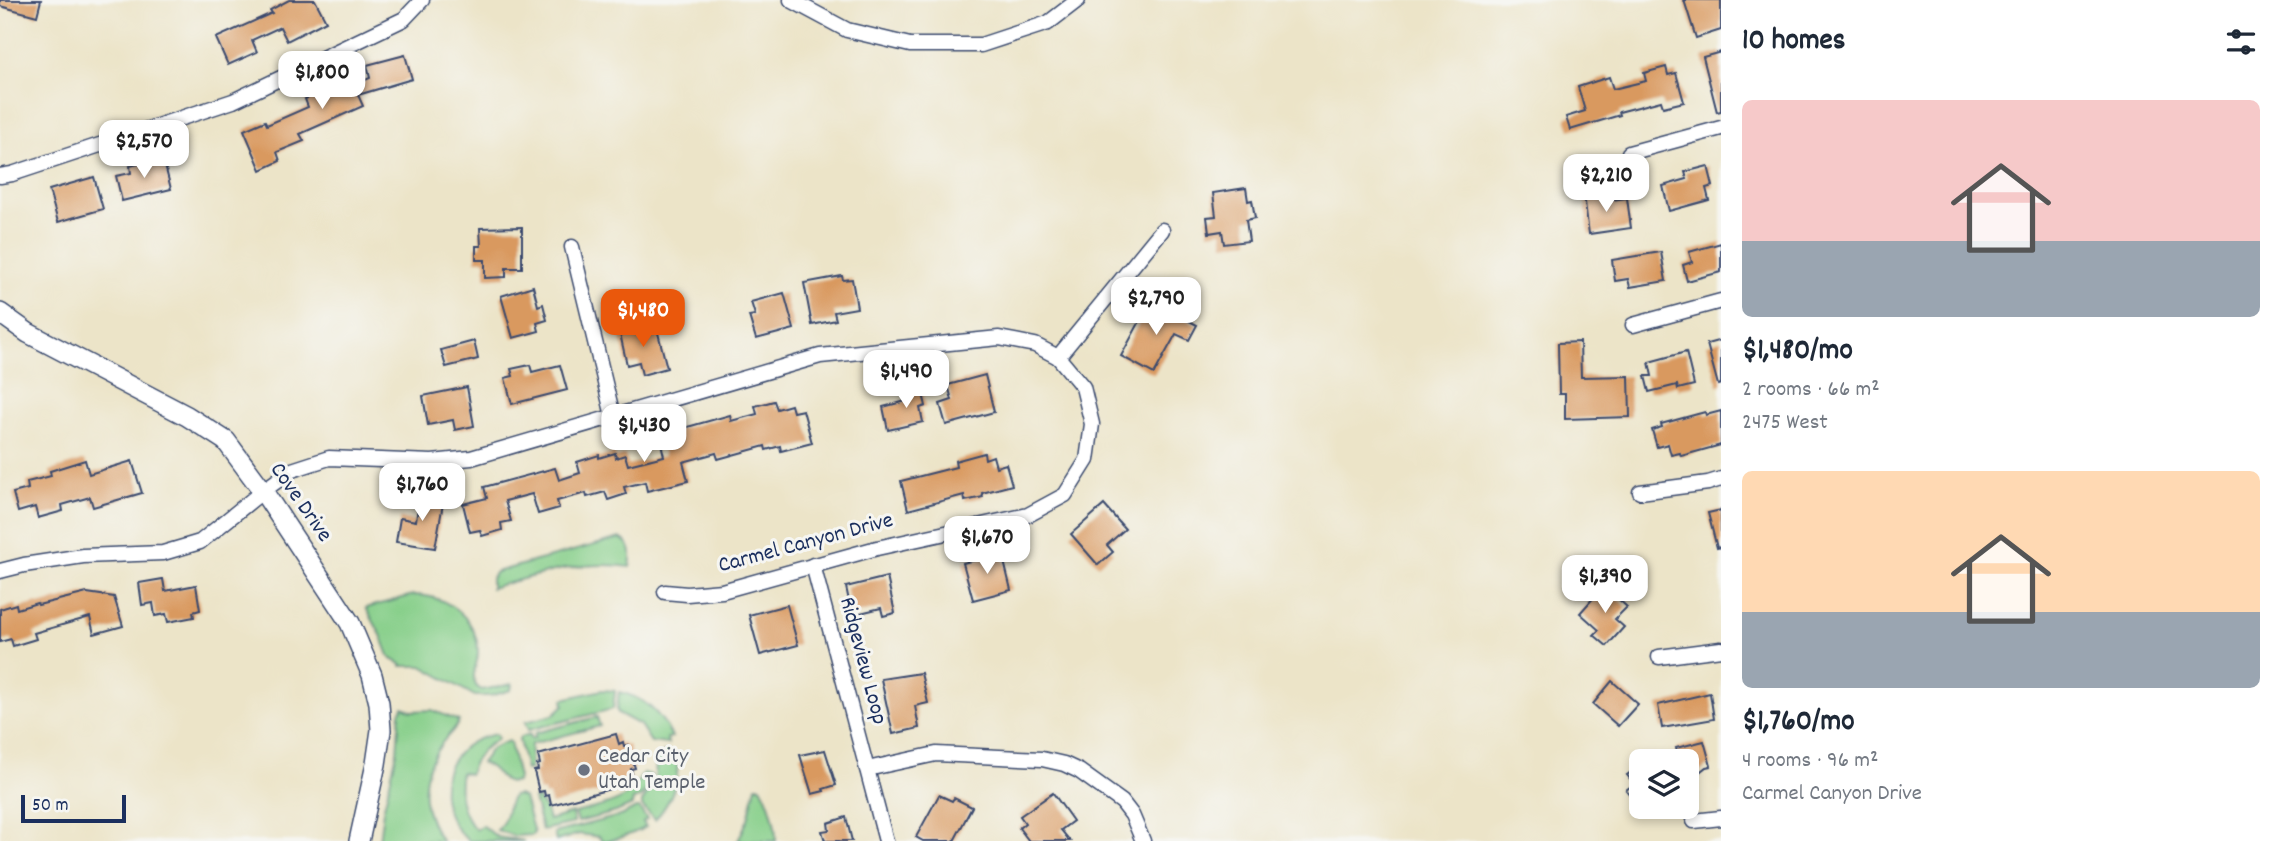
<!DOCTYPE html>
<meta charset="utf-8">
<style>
body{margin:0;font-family:Dekko,sans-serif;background:#f2f2f3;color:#1f2937;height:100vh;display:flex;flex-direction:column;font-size:26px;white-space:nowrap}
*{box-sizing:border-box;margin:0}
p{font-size:23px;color:#747a83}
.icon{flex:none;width:38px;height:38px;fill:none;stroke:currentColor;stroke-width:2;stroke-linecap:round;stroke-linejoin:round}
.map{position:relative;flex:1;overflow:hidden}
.details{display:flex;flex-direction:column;background:#fff;width:560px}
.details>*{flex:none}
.buttons{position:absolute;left:1629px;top:749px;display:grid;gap:14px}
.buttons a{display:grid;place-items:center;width:70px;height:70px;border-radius:10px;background:#fff;box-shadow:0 4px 10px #0003;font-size:35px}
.scale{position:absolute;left:21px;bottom:18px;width:105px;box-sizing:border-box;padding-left:7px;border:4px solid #1b2f5e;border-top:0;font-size:19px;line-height:24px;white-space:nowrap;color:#1b2f5e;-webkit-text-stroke:5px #f6f6f2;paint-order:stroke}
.price{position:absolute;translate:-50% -60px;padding:0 16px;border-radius:14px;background:#fff;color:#222;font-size:23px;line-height:46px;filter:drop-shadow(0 2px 4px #0008)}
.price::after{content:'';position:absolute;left:50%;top:42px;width:21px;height:16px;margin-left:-10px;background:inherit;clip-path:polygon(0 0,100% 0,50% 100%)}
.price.on{background:#ea580c;color:#fff}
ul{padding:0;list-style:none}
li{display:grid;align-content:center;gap:14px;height:371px;padding:0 21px}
li span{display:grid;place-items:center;height:217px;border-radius:10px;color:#555}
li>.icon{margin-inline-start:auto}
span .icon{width:126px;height:126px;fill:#fffc;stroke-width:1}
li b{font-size:30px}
h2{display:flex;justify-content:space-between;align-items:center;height:84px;padding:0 21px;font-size:30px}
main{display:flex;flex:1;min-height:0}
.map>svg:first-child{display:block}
</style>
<main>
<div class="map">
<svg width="1721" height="841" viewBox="0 0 1721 841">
<rect width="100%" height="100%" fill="#f6f6f2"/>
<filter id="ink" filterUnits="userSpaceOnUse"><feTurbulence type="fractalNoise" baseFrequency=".0143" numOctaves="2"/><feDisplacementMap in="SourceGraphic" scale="14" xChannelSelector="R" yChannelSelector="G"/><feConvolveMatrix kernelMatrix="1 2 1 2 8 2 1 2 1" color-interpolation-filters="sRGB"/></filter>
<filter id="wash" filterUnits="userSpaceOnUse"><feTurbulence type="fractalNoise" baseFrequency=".00686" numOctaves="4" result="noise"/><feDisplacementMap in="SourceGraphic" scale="28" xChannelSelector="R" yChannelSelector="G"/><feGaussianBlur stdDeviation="1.57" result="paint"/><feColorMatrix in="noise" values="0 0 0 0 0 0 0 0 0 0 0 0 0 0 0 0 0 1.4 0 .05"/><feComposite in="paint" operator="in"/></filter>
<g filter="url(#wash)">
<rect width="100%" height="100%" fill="#ece4c8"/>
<g fill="#87cf8a" stroke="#517f74" stroke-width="2">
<path d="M620,538C633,545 632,555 630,567C583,559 537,575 491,588V578L496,572Z"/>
<path d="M413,595C445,595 476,616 478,650C479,664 469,675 477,687L482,690L512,684L511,690L490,696H475L422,666H401V664L390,658L381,635L366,608Z"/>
<path d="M602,690L615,691L613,709L528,730L525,722L553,715L564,705L563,699Z"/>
<path d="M619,692C645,697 661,714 672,737L667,738L668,744L651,742L640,725L618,713L617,710Z"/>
<path d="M403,707L412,711L432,710L459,721C455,730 448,735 442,743C418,776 419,808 442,841H379L383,811L397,752L400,713Z"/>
<path d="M597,717L600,726L531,744L530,769L526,770L519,740L520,737L530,734L531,738H535V733Z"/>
<path d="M496,734L498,739C483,747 474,758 469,774L461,772C457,794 461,814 476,830L482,825L497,837L524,841H469C439,817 433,772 466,746C474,740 486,736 496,734Z"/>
<path d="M508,741L510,742L518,778L517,782C498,787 500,767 481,763L492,748Z"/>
<path d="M669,751L671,756H677C680,782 671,801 655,820L642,806V802L655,782L656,761L661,758L664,752Z"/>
<path d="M643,773L651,775C649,787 645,797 633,800L632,805L616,812L578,822L575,813C607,804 628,805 643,773Z"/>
<path d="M756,786H761C770,802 776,823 776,841H738L748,819Z"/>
<path d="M518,795L524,798L534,833L532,835L514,836L497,830C510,816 504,808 513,796Z"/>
<path d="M537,798L545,808L549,820L572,813L574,823L542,830L534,799Z"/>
<path d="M636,808H639L647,819L643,822L646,827C632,834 616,841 601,841L600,837L579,834L556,841L554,833L623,815Z"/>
</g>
<g id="blocks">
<g fill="#d9995f">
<path d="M0,0H41L37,16L0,6Z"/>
<path d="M289,0H315L326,21L287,41L280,27L252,40L257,52L228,65L216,38L272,13L270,10Z"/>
<path d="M1684,0H1721V30L1696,38Z"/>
<path d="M1721,52V111L1717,112L1703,57Z"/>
<path d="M405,55L412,79L358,95L363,106L300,134L304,141L277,152L280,161L261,170L244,130L265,121L267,125L308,107L305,99L326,90L328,96L370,78L367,65Z"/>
<path d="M1666,67L1668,75L1676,73L1684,102L1663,107L1661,101L1619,112L1620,115L1570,130L1566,117L1585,111L1578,87L1609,77L1613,89L1646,81L1644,73Z"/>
<path d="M163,158L171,189L122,201L116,176L131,173L130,166Z"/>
<path d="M1708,166L1713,186L1706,188L1709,200L1669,211L1663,186L1687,179L1685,172Z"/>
<path d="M94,177L103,209L58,222L49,190Z"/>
<path d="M1246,188L1248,201L1252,200L1255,218L1246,220L1249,241L1224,244L1222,231L1209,233L1207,217L1216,216L1213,193Z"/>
<path d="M1603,192L1604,201L1627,198L1631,228L1589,234L1584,194Z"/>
<path d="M522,227V268H506V277L485,278V260H476V246H481L480,228Z"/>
<path d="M1721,243V272L1687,281L1683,265L1692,262L1689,252Z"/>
<path d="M1661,252L1666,281L1630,287L1628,279L1615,281L1612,260Z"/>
<path d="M842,276L843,280L852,279L857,308L834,312L836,320L812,325L804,283Z"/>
<path d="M533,286L538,306L543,304L547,320L537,323L539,331L513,338L501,296Z"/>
<path d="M784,293L794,329L756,339L749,316L755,315L751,302Z"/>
<path d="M1151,301L1197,325L1189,340L1176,334L1154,374L1121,356Z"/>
<path d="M635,325L637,334L657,329L667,368L642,375L639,362L627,365L619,329Z"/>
<path d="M1721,340V384L1718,385L1707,344Z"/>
<path d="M474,341L478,359L446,367L441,350Z"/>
<path d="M1580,342L1581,377L1629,376L1630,417L1565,419V394H1559L1558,343Z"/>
<path d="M1686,352L1694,385L1678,389L1677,385L1649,392L1645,376H1652L1649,362Z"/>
<path d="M530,365L532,372L560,365L567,390L512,404L505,378L513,376L511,369Z"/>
<path d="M985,375L994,412L946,425L940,404L952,400L948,385Z"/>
<path d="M921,386L926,406L920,408L923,422L888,430L883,407L906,401L903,391Z"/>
<path d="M467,387L474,426L455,430L453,420L428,425L423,396Z"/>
<path d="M774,401L777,409L791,405L793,412L803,410L812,443L781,451L780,446L766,450L765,446L718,459L716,453L683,462L688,481L647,491L645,482L624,487L626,494L608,500L605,492L587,497L586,493L557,501L559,508L538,514L532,494L505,501L511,521L501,523L502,530L482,536L480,530L470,532L463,504L487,498L484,487L555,468L559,480L580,473L577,462L599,455V458L615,453L616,458L625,455L628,465L664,456L659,435L730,415L731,421L757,414L755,406Z"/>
<path d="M1721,411V445L1681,456L1680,453L1671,455L1668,444L1657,447L1652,430L1662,427L1661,424L1705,412L1706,415Z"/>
<path d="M984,453L985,459L993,456L996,467L1006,464L1012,485L982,493L983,497L965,501L964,495L908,510L901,481L956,467L955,461Z"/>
<path d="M85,460L89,474L132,461L142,493L93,507L90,497L62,505L63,511L38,518L35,507L18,512L13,493L28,489L27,482L51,476L50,471Z"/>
<path d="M420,494L444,498L435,548L396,542L400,518L416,521Z"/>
<path d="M1104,505L1125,529L1107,545L1113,552L1098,565L1071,534Z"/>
<path d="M1721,510V547L1717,548L1708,513Z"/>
<path d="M1002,553L1011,590L973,600L963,563Z"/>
<path d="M887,577L895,613L883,616L881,608L852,615L846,587Z"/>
<path d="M163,579L165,591L196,585L200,610L193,612L194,617L168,622L166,614L155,616L153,603L142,605L139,583Z"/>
<path d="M1604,586L1627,607L1615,619L1624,627L1607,646L1594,635L1599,630L1580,613Z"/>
<path d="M87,593L114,597L123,626L94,634L90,617L34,633L36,639L13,646L11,639L0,642V609L16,604L17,609L37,603L38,605Z"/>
<path d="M787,605L798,645L760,655L749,615Z"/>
<path d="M921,673L928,703L915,706L919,728L893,734L881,679Z"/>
<path d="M1612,681L1638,704L1618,726L1593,704Z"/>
<path d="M1710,693L1714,719L1662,728L1658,705Z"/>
<path d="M616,734L619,744L623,742L624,746L628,745L635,768L631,769L632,773L629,774L632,783L551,805L549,795L545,796L544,791L539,792L534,771L538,770L537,765L540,764L538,755Z"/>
<path d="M1704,741L1711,766L1706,767L1687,782V761H1679L1676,748Z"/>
<path d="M825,750L836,785L823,789L824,791L812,794L800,755Z"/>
<path d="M1642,764V810L1626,790L1634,784L1627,775Z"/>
<path d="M1053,793L1073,821L1061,830L1070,841H1029L1019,828L1025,823L1020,816Z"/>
<path d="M939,795L952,801L954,798L972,807L954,841H923L916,837Z"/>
<path d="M846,817L852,841H825L822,831L829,830L828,823Z"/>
</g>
</g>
</g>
<g filter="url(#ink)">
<use href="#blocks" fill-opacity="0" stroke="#3a4a6e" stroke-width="2"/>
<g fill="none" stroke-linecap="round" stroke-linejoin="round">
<defs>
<g id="minor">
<path d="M791,0L847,30L910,45H981L1048,23L1078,0"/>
<path d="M1629,153L1721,128"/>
<path d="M0,176L12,174L233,101L404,19L422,0"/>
<path d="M572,247L613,416"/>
<path d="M1633,325L1721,301"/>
<path d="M1058,357L1162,230"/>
<path d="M1640,492L1708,483L1721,479"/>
<path d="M813,565L886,841"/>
<path d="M0,571L24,565L83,556L163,553L200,542L263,491L292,470L329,458L432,462L471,458L820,356L999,338L1035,345L1058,357L1083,387L1092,424L1087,460L1065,495L1028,515L877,548L722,591L687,594L665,592"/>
<path d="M1659,657L1721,649"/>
<path d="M867,769L936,754L1042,759L1064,764L1079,771L1122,802L1132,815L1143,841"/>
<path d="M1694,821L1721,818"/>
</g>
<path id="major" d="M0,313L28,333L187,416L226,441L263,491L350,623L372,675L379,703L381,730L376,764L359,841"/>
</defs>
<use href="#minor" stroke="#3a4a6e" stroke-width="17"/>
<use href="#major" stroke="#3a4a6e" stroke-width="22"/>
<use href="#minor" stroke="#fff" stroke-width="14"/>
<use href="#major" stroke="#fff" stroke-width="19"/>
</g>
</g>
<circle fill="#6b7280" stroke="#f6f6f2" stroke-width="2.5" cx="584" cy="770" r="7"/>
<g text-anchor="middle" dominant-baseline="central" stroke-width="6" stroke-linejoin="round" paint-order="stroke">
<g font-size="23" fill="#1b2f5e" stroke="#f6f6f2">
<text transform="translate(300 503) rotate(55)">Cove Drive</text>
<text transform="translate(806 544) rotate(-15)">Carmel Canyon Drive</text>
<text transform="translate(862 661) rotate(75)">Ridgeview Loop</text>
</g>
<g font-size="23" fill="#5b616d" stroke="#f6f6f2" text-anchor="start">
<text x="598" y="757">Cedar City<tspan x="598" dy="26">Utah Temple</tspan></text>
</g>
</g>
</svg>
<div class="buttons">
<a><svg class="icon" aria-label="layers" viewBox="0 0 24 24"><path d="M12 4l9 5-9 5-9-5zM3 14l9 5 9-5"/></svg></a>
</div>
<div class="scale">50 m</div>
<b class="price" style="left:322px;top:111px">$1,800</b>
<b class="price" style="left:144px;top:180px">$2,570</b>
<b class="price" style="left:1606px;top:214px">$2,210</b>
<b class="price" style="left:1156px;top:337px">$2,790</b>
<b class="price on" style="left:643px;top:349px">$1,480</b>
<b class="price" style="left:906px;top:410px">$1,490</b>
<b class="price" style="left:644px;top:464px">$1,430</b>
<b class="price" style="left:422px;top:523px">$1,760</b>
<b class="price" style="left:987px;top:576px">$1,670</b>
<b class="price" style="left:1605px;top:615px">$1,390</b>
</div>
<section class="details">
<h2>10 homes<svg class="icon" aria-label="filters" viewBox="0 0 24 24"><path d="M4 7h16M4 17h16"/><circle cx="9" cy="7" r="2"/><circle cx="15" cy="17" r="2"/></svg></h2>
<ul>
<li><span style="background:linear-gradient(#f6c9c9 65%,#9aa5b1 0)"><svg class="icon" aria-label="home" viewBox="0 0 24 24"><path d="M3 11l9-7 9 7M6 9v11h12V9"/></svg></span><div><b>$1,480/mo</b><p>2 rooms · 66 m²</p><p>2475 West</p></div></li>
<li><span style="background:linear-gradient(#ffd9b3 65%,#9aa5b1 0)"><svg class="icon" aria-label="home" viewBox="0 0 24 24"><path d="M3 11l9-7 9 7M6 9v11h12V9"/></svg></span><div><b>$1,760/mo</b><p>4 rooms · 96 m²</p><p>Carmel Canyon Drive</p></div></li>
</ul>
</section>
</main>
